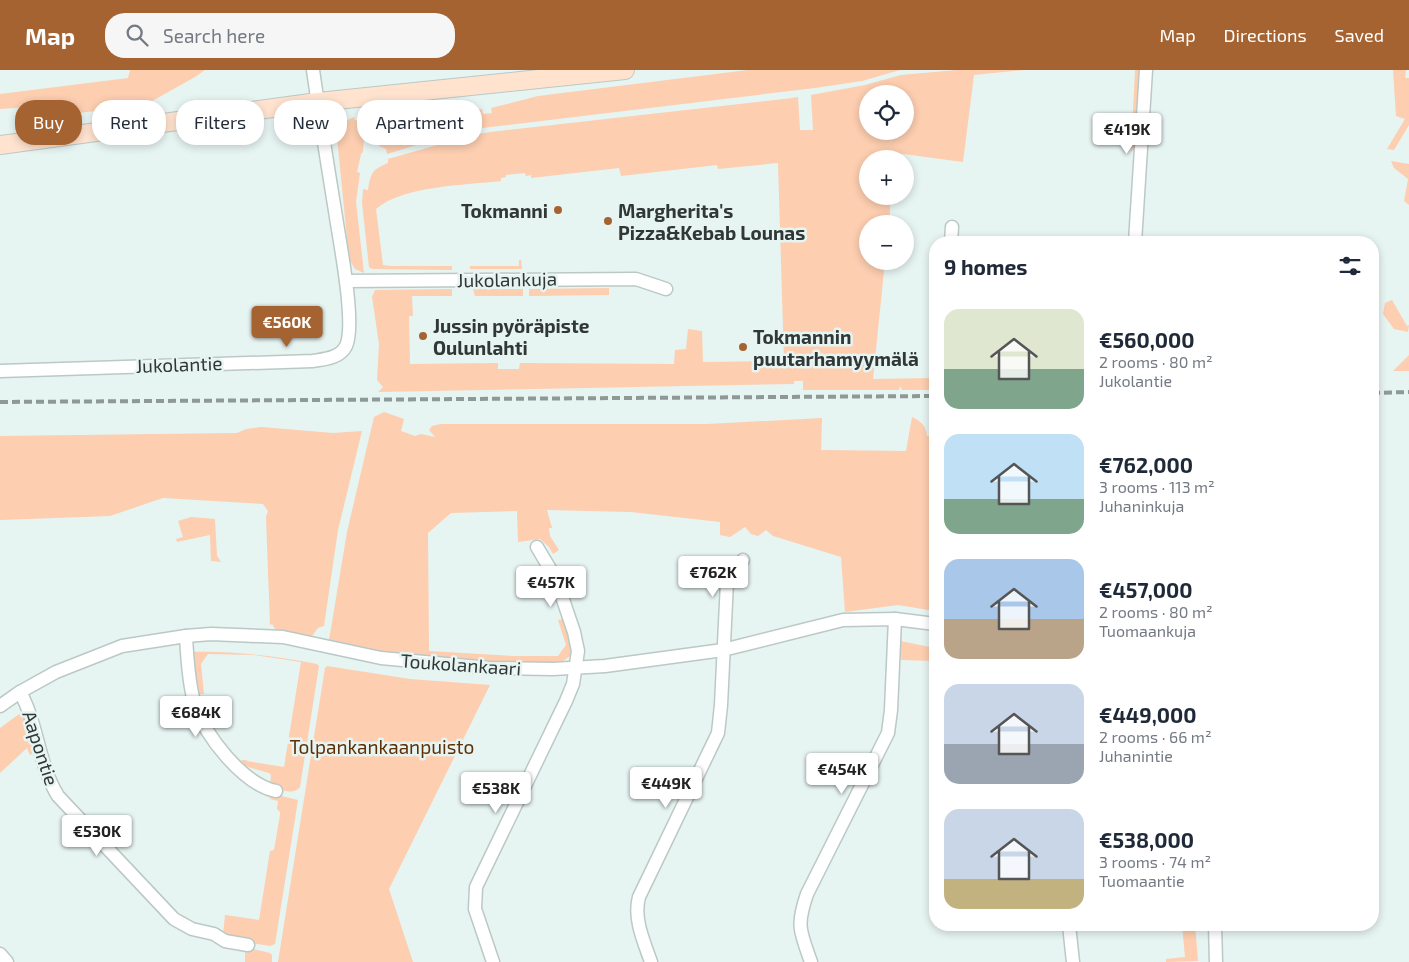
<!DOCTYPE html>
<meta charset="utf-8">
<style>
body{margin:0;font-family:"Exo 2",sans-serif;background:#f6f6f7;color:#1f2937;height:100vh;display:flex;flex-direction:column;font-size:19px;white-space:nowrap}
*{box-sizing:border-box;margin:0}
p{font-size:16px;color:#747a83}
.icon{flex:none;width:28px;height:28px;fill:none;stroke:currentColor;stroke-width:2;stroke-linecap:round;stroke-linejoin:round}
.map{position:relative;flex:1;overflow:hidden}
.panel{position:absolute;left:929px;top:166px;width:450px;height:695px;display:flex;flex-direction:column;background:#fff;border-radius:20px;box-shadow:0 2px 8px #0003}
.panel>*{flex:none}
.banner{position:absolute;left:15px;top:30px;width:475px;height:45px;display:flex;gap:10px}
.controls{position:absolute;left:859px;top:15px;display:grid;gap:10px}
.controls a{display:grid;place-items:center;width:55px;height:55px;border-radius:50%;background:#fff;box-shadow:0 2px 8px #0003;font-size:25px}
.price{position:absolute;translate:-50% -42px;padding:0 11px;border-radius:5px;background:#fff;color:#222;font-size:16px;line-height:32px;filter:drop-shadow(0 1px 2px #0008)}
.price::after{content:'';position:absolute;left:50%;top:30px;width:15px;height:11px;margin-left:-8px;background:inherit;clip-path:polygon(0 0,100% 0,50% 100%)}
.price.current{background:#a66332;color:#fff}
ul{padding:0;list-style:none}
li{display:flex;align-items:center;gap:15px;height:125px;padding:0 15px}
li span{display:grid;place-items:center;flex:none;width:140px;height:100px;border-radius:15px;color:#555}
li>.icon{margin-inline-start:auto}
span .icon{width:60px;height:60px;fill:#fffc;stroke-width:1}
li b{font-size:21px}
h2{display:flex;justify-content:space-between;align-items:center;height:60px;padding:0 15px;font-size:21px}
.pill{padding:0 18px;border-radius:20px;background:#fff;box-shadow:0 2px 8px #0003;font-size:18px;line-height:45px}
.pill.current{background:#a66332;color:#fff}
header{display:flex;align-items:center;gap:30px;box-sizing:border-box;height:70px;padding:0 25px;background:#a66332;color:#fff}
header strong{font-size:24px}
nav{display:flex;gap:28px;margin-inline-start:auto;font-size:18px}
.search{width:350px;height:45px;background:#f6f6f7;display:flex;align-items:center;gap:12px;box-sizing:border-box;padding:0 18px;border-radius:20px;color:#747a83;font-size:19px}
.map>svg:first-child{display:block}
</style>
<header>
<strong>Map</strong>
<div class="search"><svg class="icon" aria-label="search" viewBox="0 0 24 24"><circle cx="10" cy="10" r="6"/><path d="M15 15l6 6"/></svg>Search here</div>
<nav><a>Map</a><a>Directions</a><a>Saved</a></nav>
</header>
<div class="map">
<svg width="1409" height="892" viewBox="0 0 1409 892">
<rect width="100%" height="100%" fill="#e6f4f2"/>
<g fill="#fdceb0" fill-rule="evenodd">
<path d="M130,0H205L195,7L145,35L79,43L41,36L0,39V24L128,8Z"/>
<path d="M748,0H900L862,11L815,18L474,59L471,56L470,43L471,40L482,39L483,44L492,43L491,38L538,26Z"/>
<path d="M957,0H1024L974,5L963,92L896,83L895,89H868V126H891L889,154H868V191H885L873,309L935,308V320H902L900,316L899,320H803V311H794V314L378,322L383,317L377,310L379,274L372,227L375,220L452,219V226H412L413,246H409L410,294L498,293V299H519L520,293L674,294L675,280L686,279L688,259L702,261L703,292L784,291L778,93L718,99L717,95L621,106L619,98L531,108V105L526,106L525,103L506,105V107L501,108V111C466,115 402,116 376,139L383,195L391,196H452V200L372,199L369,197L362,133L363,119L368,120C371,102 372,100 388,93V89L469,66L490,62L792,28L798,27L800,60H813L811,25L865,15L901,5ZM868,24H905V61H868Z"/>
<path d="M1135,0H1141L1136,77L1131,82Z"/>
<path d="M1393,0H1406L1405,8H1409V55L1394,80L1387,79L1405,49L1396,46Z"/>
<path d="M402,41L462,42L464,43L466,58L463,61L387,84L386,79L379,76L377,53L388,45V43Z"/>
<path d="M354,47L355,50L365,54L363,82L361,84L357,102L360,103L356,132L364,203L355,199L349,189L337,67L343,52Z"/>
<path d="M1391,91L1409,94V135L1404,131L1408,109L1394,98Z"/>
<path d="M519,190H521L522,199H470V196H519Z"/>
<path d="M609,218V225L529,226V219Z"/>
<path d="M473,219H523V226H475Z"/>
<path d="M1392,230L1407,256L1409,255L1408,262L1394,259L1383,244L1385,233Z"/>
<path d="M1409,285V301H1393Z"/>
<path d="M384,342L404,349L401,361L415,366L421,364L435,367L429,360L432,356L441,354H707L822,348L821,380L906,381L912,347C921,351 926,356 927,366H932L935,354V541L898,535L845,542L841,487L773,466L766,460L758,466L751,464L745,457L730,467L720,465V452L631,442L547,440L552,458H549L550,466L559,480L553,484L549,477L540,469L518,472L517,441L451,443L428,463L429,581L513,586H558L566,575L558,550L564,549L571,579L570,586L560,593L490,592L427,587L333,576L329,570L347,462L374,347Z"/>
<path d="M261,357L333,363L362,361L338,460L324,556L318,558L312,566L275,559L272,554L270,555L266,447L268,441L263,434L163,428L110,446L0,450V366L237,363L246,359Z"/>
<path d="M191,447L215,449L217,486L221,492L211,491L210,465L177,472L176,469L183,467L178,451Z"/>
<path d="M900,571L935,578V591L902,590L898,586Z"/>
<path d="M193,582C235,581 275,586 317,594L319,596L300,717C293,726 279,719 270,715L271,705L269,703L248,697L241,693L242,690H246L247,691L284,697L301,592L254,585L208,584L201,594L204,624H197Z"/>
<path d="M327,596L410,609L490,615L389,819L413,892H278L325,598Z"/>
<path d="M22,642L27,649L35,682L30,685L27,678L0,703V658Z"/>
<path d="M273,724L298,730L275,874L270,876L227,869L223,865L225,845L259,850L270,781L274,780L280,745V742L277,739L278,731L270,729Z"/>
<path d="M1182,855H1195L1198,891L1166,892V889L1185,887Z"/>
<path d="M248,878L270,883L272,885V892H245V880Z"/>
</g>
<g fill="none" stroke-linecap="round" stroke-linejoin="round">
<defs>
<g id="minor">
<path d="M951,172L952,157"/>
<path d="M1135,172L1146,0"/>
<path d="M346,211L636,209L666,219"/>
<path d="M0,301L313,291C325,289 340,288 346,276C356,254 340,174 336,147C328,98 320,49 313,0"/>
<path d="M186,566C187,586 189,616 195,635C204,665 244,715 276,721"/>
<path d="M20,622C38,654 38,694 58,726L174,849L192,859L214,864L225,871L248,875"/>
<path d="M0,636L20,622L56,602L122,576L186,566L211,564L283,567L381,588L489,598L553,599L605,596L723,580L843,550L895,549L935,554"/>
<path d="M1069,855L1073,892"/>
<path d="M1215,855L1216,892"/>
<path d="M0,884L7,892"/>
<path d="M493,892L475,839L476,817L566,631L573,614L578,581L574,562L556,509L537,477"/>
<path d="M651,892C644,872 633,848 639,827L718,663L721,635L727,512L743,490"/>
<path d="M811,892C800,861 796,856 807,824L888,663L891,640L895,549"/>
</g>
<path id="secondary" d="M0,75L318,32L625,0"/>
</defs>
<use href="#minor" stroke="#bbc9c6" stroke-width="15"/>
<use href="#secondary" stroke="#bbc9c6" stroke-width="20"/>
<use href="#minor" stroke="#fff" stroke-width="12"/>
<use href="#secondary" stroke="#ffe3cf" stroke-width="18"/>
<g stroke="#8e9896" stroke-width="4" stroke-dasharray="8 4" stroke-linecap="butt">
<path d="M1372,323L1409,322"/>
<path d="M0,332L935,326"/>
</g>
</g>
<g fill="#a66332" stroke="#e6f4f2" stroke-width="2">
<circle cx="558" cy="140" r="5"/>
<circle cx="608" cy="151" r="5"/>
<circle cx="423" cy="266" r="5"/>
<circle cx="743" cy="277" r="5"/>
</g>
<g text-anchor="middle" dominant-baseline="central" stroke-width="5" stroke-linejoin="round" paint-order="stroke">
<g font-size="19" font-weight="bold" fill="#313736" stroke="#e6f4f2" text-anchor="start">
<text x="548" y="140" text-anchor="end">Tokmanni</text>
<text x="618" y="140">Margherita's<tspan x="618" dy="22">Pizza&amp;Kebab Lounas</tspan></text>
<text x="433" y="255">Jussin pyöräpiste<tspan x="433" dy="22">Oulunlahti</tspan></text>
<text x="753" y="266">Tokmannin<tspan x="753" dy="22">puutarhamyymälä</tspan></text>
</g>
<g font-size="19" fill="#313736" stroke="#e6f4f2">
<text transform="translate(507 209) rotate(-1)">Jukolankuja</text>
<text transform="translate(179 294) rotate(-2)">Jukolantie</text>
<text transform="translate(461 594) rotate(4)">Toukolankaari</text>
<text transform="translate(41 678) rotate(72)">Aapontie</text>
</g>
<g font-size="19" fill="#5f2f06" stroke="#e6f4f2">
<text x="382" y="676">Tolpankankaanpuisto</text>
</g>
</g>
</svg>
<div class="controls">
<a><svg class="icon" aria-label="locate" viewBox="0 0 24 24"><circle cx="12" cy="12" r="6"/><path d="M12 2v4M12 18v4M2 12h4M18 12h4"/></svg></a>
<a>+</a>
<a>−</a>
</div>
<b class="price" style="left:1127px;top:85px">€419K</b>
<b class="price current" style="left:287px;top:278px">€560K</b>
<b class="price" style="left:713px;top:528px">€762K</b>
<b class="price" style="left:551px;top:538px">€457K</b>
<b class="price" style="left:196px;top:668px">€684K</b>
<b class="price" style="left:842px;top:725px">€454K</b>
<b class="price" style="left:666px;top:739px">€449K</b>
<b class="price" style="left:496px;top:744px">€538K</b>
<b class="price" style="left:97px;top:787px">€530K</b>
<div class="banner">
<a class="pill current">Buy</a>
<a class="pill">Rent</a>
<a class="pill">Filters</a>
<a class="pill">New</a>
<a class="pill">Apartment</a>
</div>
<section class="panel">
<h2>9 homes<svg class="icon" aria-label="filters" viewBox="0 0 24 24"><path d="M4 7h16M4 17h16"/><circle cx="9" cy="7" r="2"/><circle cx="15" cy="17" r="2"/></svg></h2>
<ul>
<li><span style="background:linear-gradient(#dfe7d0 60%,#7fa58c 0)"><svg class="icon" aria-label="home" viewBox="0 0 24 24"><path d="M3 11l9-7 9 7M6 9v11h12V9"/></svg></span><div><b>€560,000</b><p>2 rooms · 80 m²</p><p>Jukolantie</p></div></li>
<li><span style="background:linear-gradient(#bfe0f5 65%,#7fa58c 0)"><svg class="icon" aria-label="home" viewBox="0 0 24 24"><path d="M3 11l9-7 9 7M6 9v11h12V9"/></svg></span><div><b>€762,000</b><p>3 rooms · 113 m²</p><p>Juhaninkuja</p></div></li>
<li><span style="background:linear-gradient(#a9c7e8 60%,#b9a48a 0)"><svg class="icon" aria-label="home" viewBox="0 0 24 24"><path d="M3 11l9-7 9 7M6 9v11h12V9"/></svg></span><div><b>€457,000</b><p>2 rooms · 80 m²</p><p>Tuomaankuja</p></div></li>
<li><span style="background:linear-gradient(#c9d6e8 60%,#9aa5b1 0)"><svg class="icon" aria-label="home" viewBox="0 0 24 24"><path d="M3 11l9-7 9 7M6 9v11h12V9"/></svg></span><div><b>€449,000</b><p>2 rooms · 66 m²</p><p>Juhanintie</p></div></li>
<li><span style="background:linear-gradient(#c9d6e8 70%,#c2b280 0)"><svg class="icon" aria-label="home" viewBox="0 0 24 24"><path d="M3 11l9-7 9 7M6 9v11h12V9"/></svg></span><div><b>€538,000</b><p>3 rooms · 74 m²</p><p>Tuomaantie</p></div></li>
</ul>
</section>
</div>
